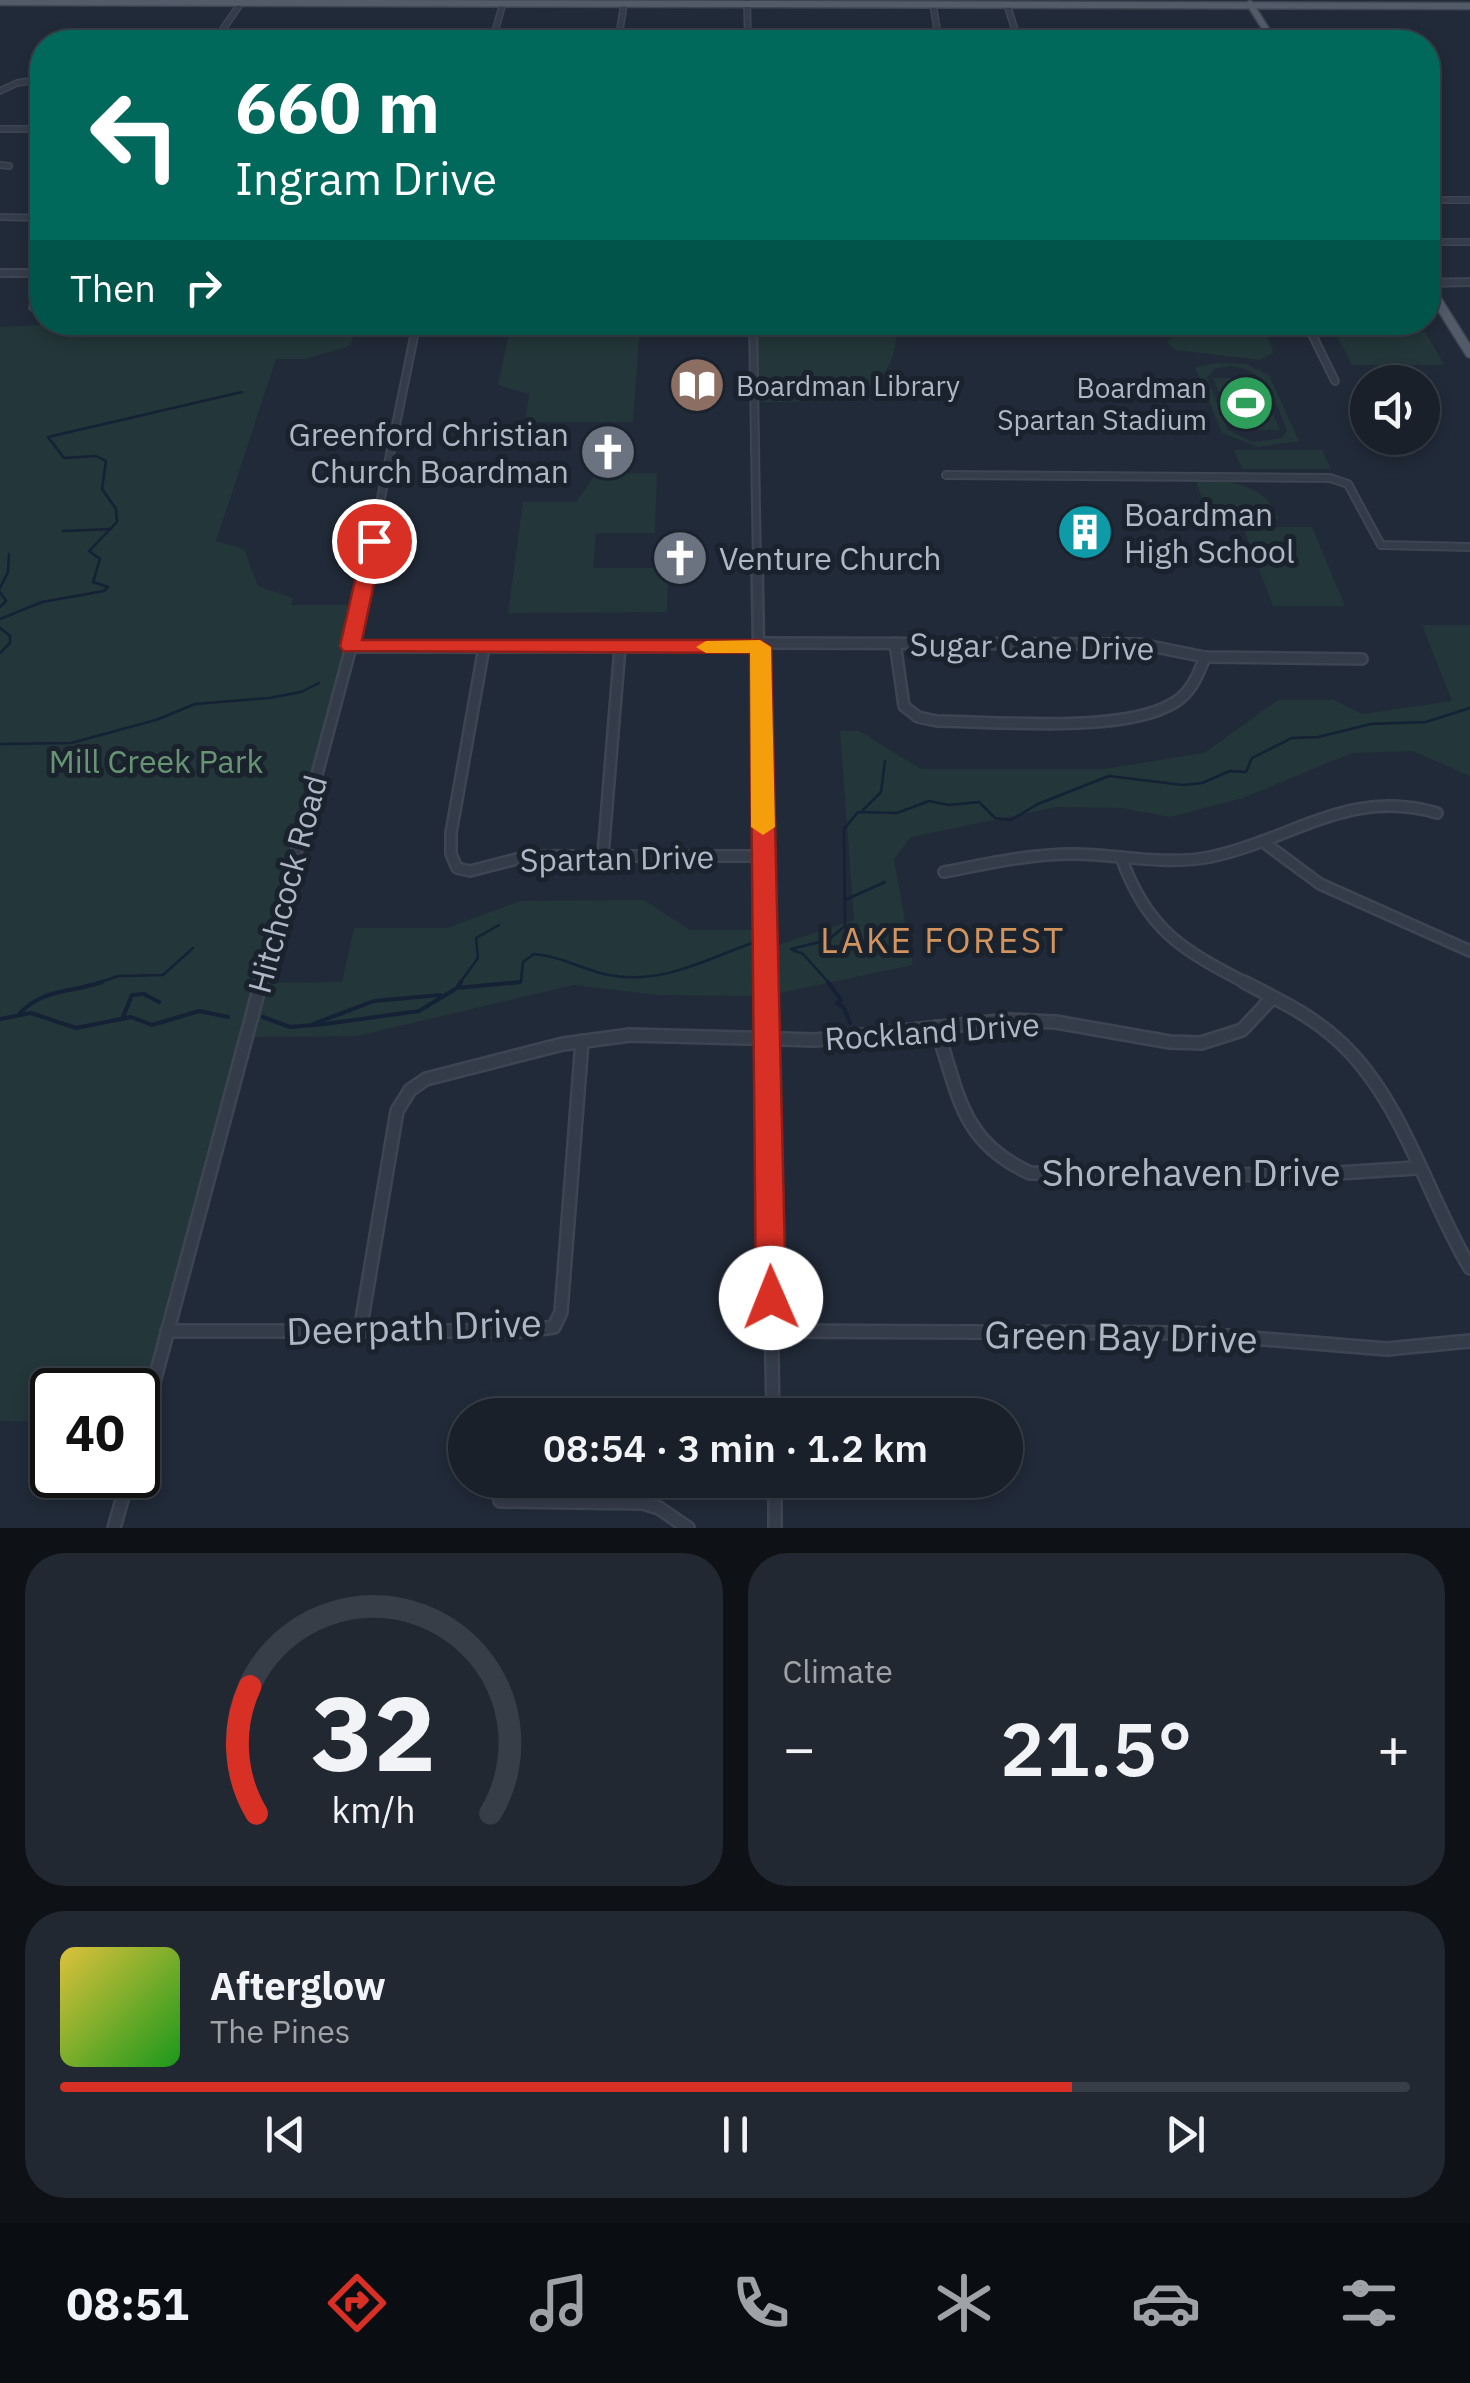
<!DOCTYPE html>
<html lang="en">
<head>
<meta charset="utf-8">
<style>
  :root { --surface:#19202a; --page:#222832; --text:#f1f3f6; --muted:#9fa3a8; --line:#373e47; --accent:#d93025 }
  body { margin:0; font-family:"IBM Plex Sans",sans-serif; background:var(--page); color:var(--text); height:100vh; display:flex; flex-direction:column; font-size:38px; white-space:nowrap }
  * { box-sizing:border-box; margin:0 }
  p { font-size:32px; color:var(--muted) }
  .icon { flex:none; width:55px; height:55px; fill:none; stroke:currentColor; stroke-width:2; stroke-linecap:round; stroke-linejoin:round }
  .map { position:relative; height:1528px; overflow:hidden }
  .details { display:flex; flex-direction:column; gap:25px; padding:25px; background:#0e1217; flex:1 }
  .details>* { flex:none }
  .hud { position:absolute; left:30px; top:30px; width:1410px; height:305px; border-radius:40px; box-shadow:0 5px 15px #0003,0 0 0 2px var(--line); background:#00695c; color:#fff; overflow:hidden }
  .fabs { position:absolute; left:1350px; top:365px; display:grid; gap:20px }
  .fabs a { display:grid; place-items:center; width:90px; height:90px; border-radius:50%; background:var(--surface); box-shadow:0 5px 15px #0003,0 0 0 2px var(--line); font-size:50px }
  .speed { position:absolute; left:30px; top:1368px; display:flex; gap:20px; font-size:50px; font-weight:700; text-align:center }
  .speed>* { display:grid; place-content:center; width:130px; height:130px; border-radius:50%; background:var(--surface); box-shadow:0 5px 15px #0003,0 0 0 2px var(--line); line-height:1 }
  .speed .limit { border:5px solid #111; border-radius:15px; background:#fff; color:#111 }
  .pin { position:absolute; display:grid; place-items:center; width:85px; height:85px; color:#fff; margin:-42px; border:5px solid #fff; border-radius:50%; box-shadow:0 2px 10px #0007 }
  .me { position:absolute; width:110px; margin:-55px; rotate:359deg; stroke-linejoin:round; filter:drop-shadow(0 0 8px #0008) }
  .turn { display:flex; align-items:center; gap:35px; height:210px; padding:0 40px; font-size:45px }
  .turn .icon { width:130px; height:130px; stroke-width:2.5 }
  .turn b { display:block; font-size:70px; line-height:85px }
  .then { display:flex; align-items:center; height:95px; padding:0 40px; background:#0003; gap:20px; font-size:38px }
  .big { font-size:75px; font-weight:600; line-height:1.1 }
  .details .widget { flex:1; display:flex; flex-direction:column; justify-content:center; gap:15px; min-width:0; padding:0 35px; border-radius:40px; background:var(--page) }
  .details .dial { align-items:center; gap:0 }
  .dial svg { height:260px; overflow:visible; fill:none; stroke:var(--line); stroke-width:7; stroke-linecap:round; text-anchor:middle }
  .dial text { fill:var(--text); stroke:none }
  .song { display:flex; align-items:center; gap:30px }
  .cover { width:120px; height:120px; border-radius:15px; background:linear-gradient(135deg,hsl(50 70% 55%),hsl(120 70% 35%)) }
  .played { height:10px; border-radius:5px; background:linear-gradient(90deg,var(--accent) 75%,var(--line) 75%) }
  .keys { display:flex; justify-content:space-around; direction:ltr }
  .heat { display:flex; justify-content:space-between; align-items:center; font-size:55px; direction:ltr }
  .details .tiles { flex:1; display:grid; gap:25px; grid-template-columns:1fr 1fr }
  .widget:last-child { grid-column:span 2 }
  .trip { position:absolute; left:448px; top:1398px; width:575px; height:100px; border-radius:50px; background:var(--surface); box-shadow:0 5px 15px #0003,0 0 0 2px var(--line); font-weight:600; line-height:100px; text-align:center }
  .tab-bar { display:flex; height:160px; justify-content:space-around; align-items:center; background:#0a0d11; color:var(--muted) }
  .tab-bar .icon { width:70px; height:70px }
  .tab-bar .active { color:var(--accent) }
  .tab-bar b { font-size:45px; color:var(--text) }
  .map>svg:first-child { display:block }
  .green { fill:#233639; fill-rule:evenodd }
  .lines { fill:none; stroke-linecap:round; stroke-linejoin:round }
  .stream-far1 { stroke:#152135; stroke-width:2.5 }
  .stream { stroke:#152135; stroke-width:4 }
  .minor-far3-casing { stroke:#3e4552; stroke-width:8 }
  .minor-far2-casing { stroke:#3e4552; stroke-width:10 }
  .minor-far1-casing { stroke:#3e4552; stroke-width:14 }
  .minor-casing { stroke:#3e4552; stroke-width:16 }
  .major-far1-casing { stroke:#3e4552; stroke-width:9 }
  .major-casing { stroke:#3e4552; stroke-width:12 }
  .minor-far3 { stroke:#353c49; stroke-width:5 }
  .minor-far2 { stroke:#353c49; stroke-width:6 }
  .minor-far1 { stroke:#353c49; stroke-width:9 }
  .minor { stroke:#353c49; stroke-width:11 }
  .major-far1 { stroke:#535b69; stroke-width:6 }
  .major { stroke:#535b69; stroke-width:9 }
  .route { fill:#d93025; stroke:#8d1f18; stroke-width:2.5 }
  .slow { fill:#f59e0b }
  .labels { text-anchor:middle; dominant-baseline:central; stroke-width:10; stroke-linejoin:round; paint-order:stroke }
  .far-poi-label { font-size:28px; fill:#afb7c5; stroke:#1a222d; text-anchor:start }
  .poi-label { font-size:32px; fill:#afb7c5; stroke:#1a222d; text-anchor:start }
  .street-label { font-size:32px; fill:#afb7c5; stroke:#1a222d }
  .park-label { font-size:32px; fill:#679573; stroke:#1a222d }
  .neighbourhood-label { font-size:35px; letter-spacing:2.5px; fill:#d1945f; stroke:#1a222d }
  .near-street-label { font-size:38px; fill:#afb7c5; stroke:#1a222d }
</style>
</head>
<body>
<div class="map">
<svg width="1470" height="1528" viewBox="0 0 1470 1528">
  <rect width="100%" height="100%" fill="#212a38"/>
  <!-- green -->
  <g class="green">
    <path d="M97,322L120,331L186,335L284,334L310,323H358L350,346L305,359H276L216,541L244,549L258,586L293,598L291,605H360L261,983L342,982L354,928H447L520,901L644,900L690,930H765L766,949L854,920L840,731H859L921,769H1103L1204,753L1278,700H1334L1362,714L1452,701L1422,625H1470V776L1412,751L1352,753L1243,798L1170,817L1122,808L1057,807L911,837L894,859L913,965L766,996L657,995L574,985L357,1036L246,1037L143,1421H138V1390H52V1421H0V327Z"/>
    <path d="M511,323H640L633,422H525L529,394L498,385Z"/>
    <path d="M753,323H895C905,407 815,402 756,402Z"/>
    <path d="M1185,323C1216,322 1267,312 1273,353L1260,360L1176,350L1167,343Z"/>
    <path d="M1330,323H1401L1426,333L1444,365H1352Z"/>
    <path d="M1218,363L1246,364L1269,375L1299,441L1258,447L1222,433L1195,367ZM1230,366C1267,369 1274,399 1287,430L1282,438L1253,442L1228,430L1207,378L1215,369Z"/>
    <path d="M1213,378H1257L1280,430H1234Z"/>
    <path d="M1234,450H1322L1331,469H1242Z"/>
    <path d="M657,473L655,533H596L593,568H668L667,612L508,613L523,502H576L596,474Z"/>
    <path d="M1196,481C1229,480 1266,484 1279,519H1213L1208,516Z"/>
    <path d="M1243,527H1312L1345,606H1273Z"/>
  </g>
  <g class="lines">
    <!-- stream-far1 -->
    <g class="stream-far1">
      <path d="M63,531L111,529"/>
      <path d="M0,588L8,572L9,554"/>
      <path d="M0,592L6,601L0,607"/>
      <path d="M0,619L42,602L104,591L108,587L93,582L100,559L89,551L117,522L116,509L102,489L106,461L96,456L64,458L48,437L242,392"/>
      <path d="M0,628L10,636V643L0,653"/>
      <path d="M0,744L71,743L156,720L195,704L269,698L301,692L319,683"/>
      <path d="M863,810L881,792L885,761"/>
      <path d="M847,899L885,882"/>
      <path d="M791,949L828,940L845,926L844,829L858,812L897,813L929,801L949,805L979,802L995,818L1011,820L1038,804L1109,776L1183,785L1202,783L1230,771L1246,772L1252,758L1292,738L1318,737L1371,724L1426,722L1470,708"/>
      <path d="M793,950L803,954L830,984"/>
      <path d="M95,984L118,976L163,975L193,948"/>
      <path d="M459,984L478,958L476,938L499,925"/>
      <path d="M511,984L521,981L523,962L534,954C561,956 583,970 609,975C661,985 705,960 752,943"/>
    </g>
    <!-- stream -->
    <g class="stream">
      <path d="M828,982L841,1000L837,1003L844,1008L850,1023"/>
      <path d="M458,986L461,982"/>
      <path d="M20,1013C45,988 70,993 102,982"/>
      <path d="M123,1017L132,995L144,994L159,1002"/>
      <path d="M263,1017L290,1027L325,1024L419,1011L457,988L520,982"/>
      <path d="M0,1019L31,1013L76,1028L131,1017L152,1025L199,1011L228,1017"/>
      <path d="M313,1024L374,1001L440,995"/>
    </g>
    <!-- minor-far3 casing -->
    <g class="minor-far3-casing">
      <g id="minor-far3">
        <path d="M747,0L748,42"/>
        <path d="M933,4L939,42"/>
        <path d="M1007,5L1019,42"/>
        <path d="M214,42L243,0"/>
        <path d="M492,42H624"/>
        <path d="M492,42L503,3"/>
        <path d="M618,42L624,4"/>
        <path d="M844,42L877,36L938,34"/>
        <path d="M0,91L17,83L42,79"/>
        <path d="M0,129H42"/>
        <path d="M0,165L9,166"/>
        <path d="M1428,200H1470"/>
        <path d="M0,217L42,218"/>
        <path d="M1428,242H1470"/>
      </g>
    </g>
    <!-- minor-far2 casing -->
    <g class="minor-far2-casing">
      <g id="minor-far2">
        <path d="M0,273H42"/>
        <path d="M1428,283L1470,282"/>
        <path d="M33,307L37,293L33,273L42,258"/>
        <path d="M753,322L757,567"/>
        <path d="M1306,322L1335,381"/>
        <path d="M946,475L1330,478L1348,484L1381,545L1470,547"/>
        <path d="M367,567L417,322"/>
      </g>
    </g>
    <!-- minor-far1 casing -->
    <g class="minor-far1-casing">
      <g id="minor-far1">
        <path d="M757,564L765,984"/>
        <path d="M760,643L1140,644L1205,657L1362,659"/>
        <path d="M895,643L904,706L918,717L937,721C996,721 1138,736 1182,697C1194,686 1199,672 1205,657"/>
        <path d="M351,647H760"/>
        <path d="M484,647L451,833V854L457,868L470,871L528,856H764"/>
        <path d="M1262,841L1320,884L1470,951"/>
        <path d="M603,855L620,647"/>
        <path d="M1121,857C1147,930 1182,950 1248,984"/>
        <path d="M944,872C986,864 1029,854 1073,854C1118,854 1164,866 1210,857C1292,840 1349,787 1437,813"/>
        <path d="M261,984L351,647L368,564"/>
      </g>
    </g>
    <!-- minor casing -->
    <g class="minor-casing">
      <g id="minor">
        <path d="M765,982L773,1415"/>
        <path d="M1244,982C1277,999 1313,1016 1341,1043C1403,1101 1427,1196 1470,1268"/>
        <path d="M936,1027C959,1094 960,1141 1030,1173L1308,1175L1415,1168"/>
        <path d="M167,1331H524L554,1327L561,1312L582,1041"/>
        <path d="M360,1331L397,1111L410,1090L426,1079L563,1044L630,1035L815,1040L1008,1020L1056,1022L1170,1042L1201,1043L1242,1030L1272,998"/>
        <path d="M772,1331L1190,1333L1387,1349L1470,1341"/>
        <path d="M138,1442L261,982"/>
        <path d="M775,1480V1528"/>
        <path d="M500,1501L643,1503L659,1508L688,1528"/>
        <path d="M114,1528L129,1475"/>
      </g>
    </g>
    <!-- major-far1 casing -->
    <g class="major-far1-casing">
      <g id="major-far1">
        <path d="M0,2L1470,6"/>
        <path d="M1250,4L1274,42"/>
      </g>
    </g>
    <!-- major casing -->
    <g class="major-casing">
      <path id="major" d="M1428,286L1470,353"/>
    </g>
    <!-- minor-far3 -->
    <use href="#minor-far3" class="minor-far3"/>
    <!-- minor-far2 -->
    <use href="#minor-far2" class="minor-far2"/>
    <!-- minor-far1 -->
    <use href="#minor-far1" class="minor-far1"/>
    <!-- minor -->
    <use href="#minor" class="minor"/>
    <!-- major-far1 -->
    <use href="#major-far1" class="major-far1"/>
    <!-- major -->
    <use href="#major" class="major"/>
  </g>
  <!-- route -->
  <path class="route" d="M374,535L383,541L362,640H760L771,647L786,1298L782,1308L771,1312L760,1308L756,1298L750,653L343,651L340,646L364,541Z"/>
  <!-- slow -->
  <path class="slow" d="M760,640L771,647L775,827L763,835L751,827L750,653H706L696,647L706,641Z"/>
  <!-- icons -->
  <defs>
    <g id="library-disc" transform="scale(2.875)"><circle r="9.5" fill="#8d6e63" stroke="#1a222d"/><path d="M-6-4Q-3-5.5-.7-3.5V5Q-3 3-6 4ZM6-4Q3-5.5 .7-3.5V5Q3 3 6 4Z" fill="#fff"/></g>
    <g id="stadium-disc" transform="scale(2.875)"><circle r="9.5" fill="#2e9e5b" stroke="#1a222d"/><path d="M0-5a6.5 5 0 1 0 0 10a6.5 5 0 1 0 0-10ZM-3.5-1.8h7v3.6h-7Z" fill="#fff"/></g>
    <g id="church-disc" transform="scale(2.875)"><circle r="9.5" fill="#6b7280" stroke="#1a222d"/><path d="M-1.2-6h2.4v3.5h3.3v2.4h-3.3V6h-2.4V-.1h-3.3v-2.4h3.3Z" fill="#fff"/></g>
    <g id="building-disc" transform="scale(2.875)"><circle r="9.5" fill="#0f9aa8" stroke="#1a222d"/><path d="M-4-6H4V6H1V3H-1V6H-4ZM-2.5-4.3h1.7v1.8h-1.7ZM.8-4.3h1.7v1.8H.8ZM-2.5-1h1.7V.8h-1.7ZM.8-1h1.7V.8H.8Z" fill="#fff"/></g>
  </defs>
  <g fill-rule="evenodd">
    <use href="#library-disc" x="697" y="385"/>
    <use href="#stadium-disc" x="1246" y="403"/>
    <use href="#church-disc" x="608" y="452"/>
    <use href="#building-disc" x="1085" y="532"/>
    <use href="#church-disc" x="680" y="558"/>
  </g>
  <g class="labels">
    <!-- far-poi labels -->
    <g class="far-poi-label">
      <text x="736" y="385">Boardman Library</text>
      <text x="1207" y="387" text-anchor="end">Boardman<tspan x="1207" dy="32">Spartan Stadium</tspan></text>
    </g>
    <!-- poi labels -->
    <g class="poi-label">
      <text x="569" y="434" text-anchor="end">Greenford Christian<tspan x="569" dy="37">Church Boardman</tspan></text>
      <text x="1124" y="514">Boardman<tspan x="1124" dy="37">High School</tspan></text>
      <text x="719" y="558">Venture Church</text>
    </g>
    <!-- street labels -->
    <g class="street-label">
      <text transform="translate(1032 646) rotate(1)">Sugar Cane Drive</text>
      <text transform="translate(617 858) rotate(-1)">Spartan Drive</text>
      <text transform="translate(287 884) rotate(-75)">Hitchcock Road</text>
      <text transform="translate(932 1031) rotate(-4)">Rockland Drive</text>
    </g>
    <!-- park labels -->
    <g class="park-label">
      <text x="156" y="761">Mill Creek Park</text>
    </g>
    <!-- neighbourhood labels -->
    <g class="neighbourhood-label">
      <text x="943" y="940">LAKE FOREST</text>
    </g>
    <!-- near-street labels -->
    <g class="near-street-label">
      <text x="1191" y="1171">Shorehaven Drive</text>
      <text transform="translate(414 1326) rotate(-2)">Deerpath Drive</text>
      <text transform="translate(1121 1336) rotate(1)">Green Bay Drive</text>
    </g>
  </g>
</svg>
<div class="fabs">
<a><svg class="icon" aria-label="sound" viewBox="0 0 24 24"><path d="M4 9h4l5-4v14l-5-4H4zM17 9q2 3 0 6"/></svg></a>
</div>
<div class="speed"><div class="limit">40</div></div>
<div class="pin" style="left:374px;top:541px;background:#d93025"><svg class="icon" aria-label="arrive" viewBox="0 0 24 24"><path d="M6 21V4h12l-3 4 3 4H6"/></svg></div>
<svg class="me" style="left:771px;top:1298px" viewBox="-20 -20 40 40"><circle r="19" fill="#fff"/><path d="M0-13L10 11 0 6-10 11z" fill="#d93025"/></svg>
<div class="trip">08:54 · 3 min · 1.2 km</div>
<div class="hud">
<div class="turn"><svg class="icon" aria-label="left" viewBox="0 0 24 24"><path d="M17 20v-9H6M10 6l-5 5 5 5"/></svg><div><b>660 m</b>Ingram Drive</div></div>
<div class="then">Then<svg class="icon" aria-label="right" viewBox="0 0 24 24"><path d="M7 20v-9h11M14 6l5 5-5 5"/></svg></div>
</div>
</div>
<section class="details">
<div class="tiles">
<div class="widget dial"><svg viewBox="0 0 100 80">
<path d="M14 69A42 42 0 1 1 86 69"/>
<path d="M14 69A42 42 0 0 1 12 30" stroke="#d93025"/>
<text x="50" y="56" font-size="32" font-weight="700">32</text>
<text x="50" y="72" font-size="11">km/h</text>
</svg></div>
<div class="widget"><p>Climate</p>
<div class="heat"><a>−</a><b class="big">21.5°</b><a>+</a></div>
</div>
<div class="widget">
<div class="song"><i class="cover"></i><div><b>Afterglow</b><p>The Pines</p></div></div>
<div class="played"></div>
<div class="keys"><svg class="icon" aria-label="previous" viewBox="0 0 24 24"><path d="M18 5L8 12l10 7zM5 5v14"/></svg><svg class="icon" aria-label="pause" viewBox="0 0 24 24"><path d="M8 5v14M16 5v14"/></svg><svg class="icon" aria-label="next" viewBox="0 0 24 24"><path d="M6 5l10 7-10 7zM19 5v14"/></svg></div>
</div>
</div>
</section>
<nav class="tab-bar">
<b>08:51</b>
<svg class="icon active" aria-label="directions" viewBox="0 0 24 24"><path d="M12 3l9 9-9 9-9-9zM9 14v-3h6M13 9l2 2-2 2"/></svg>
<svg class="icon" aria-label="music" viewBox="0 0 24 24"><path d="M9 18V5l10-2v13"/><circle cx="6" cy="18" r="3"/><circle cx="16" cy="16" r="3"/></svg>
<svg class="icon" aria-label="phone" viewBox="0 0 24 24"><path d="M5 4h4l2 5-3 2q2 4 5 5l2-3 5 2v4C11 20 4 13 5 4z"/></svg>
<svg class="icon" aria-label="climate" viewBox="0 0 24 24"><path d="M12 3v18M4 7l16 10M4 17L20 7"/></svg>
<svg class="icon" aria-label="car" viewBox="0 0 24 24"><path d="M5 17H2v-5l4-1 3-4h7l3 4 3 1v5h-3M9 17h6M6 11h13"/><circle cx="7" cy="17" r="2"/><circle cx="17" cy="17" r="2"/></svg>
<svg class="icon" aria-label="filters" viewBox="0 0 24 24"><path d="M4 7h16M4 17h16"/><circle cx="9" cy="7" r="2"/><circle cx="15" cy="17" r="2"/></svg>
</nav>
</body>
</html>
